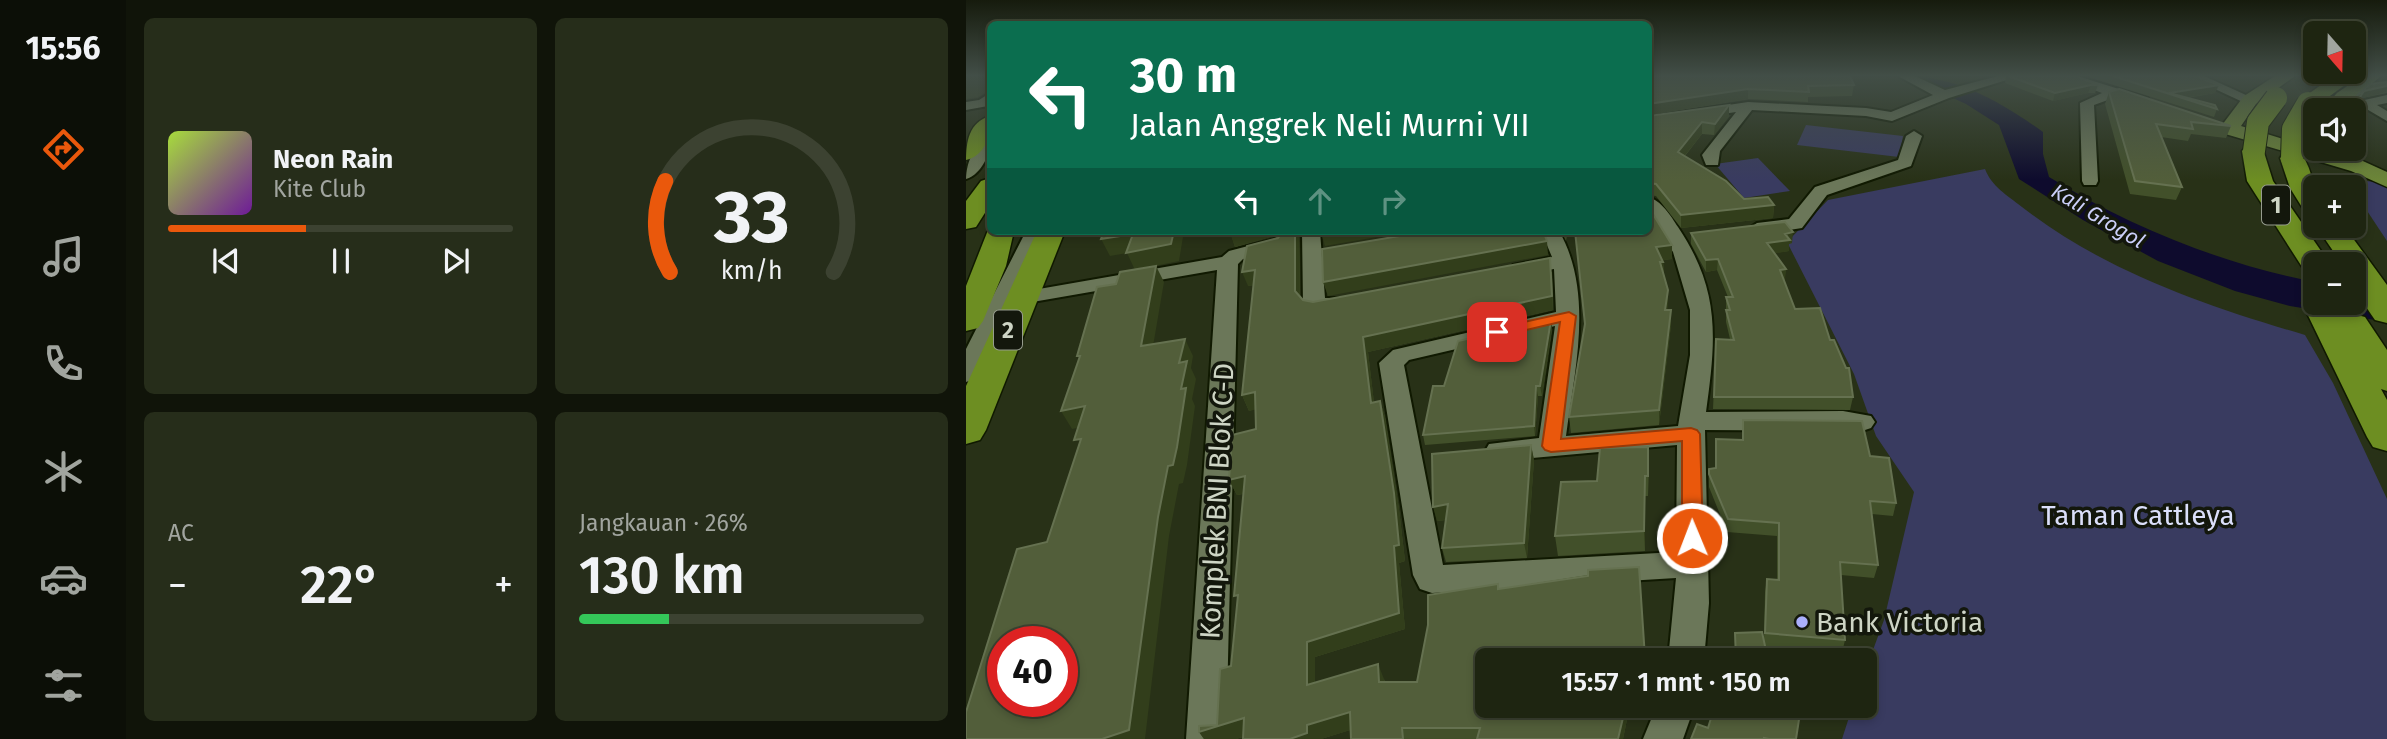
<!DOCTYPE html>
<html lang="id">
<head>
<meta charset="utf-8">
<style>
  :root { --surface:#1e2511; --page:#262d1a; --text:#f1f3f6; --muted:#a1a59f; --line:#3c4231; --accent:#ea580c }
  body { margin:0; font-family:"Fira Sans",sans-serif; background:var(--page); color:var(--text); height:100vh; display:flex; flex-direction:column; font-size:26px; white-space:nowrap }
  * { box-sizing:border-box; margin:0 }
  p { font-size:23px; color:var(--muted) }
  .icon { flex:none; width:38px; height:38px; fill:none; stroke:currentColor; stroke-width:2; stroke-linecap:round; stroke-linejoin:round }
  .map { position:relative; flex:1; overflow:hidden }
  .side { display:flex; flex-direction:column; gap:18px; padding:18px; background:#101409; width:840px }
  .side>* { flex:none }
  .top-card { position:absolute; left:21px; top:21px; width:665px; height:214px; border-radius:10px; box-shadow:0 4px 10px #0003,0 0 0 2px var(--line); background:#0b6e4f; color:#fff; overflow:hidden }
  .needle { width:46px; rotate:160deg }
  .controls { position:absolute; left:1337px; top:21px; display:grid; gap:14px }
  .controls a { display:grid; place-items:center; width:63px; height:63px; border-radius:10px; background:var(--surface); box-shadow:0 4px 10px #0003,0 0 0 2px var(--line); font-size:35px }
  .speed { position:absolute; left:21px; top:626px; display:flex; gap:14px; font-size:35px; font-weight:700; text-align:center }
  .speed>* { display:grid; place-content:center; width:91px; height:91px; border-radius:50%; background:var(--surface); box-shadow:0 4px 10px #0003,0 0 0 2px var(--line); line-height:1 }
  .speed .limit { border:10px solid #d22; background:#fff; color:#111 }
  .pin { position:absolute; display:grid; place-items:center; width:60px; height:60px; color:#fff; margin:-30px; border-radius:14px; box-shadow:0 4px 10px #0006 }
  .me { position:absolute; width:77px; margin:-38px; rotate:359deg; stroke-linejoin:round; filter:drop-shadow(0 0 5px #0008) }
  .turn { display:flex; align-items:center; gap:24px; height:147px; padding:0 28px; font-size:32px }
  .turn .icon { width:91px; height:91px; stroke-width:2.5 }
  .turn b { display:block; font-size:49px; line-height:60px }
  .lanes { display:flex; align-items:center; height:66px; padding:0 28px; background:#0003; justify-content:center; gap:35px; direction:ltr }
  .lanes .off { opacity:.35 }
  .big { font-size:52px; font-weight:600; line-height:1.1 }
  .side .widget { flex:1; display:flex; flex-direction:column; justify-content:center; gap:10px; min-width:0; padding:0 24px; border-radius:10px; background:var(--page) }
  .side .dial { align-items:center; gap:0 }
  .dial svg { height:182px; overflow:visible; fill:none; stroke:var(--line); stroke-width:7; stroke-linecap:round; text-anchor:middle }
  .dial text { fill:var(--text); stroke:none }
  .song { display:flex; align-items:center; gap:21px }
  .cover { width:84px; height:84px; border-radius:10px; background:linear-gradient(135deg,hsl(80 70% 55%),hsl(280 70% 35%)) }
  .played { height:7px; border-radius:4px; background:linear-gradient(90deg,var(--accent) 40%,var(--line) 40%) }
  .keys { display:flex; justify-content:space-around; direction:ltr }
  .heat { display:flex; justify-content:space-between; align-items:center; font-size:38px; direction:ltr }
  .charge { height:10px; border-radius:5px; background:linear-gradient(90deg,#34c759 26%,var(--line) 0) }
  .side .tiles { flex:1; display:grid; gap:18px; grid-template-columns:repeat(2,1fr) }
  .trip { position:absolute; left:509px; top:648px; width:402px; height:70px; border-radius:10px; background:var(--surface); box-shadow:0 4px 10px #0003,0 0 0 2px var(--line); font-weight:600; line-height:70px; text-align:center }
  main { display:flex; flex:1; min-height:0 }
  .tabs { display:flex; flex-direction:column; width:126px; justify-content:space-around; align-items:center; background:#0c0f07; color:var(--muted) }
  .tabs .icon { width:49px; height:49px }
  .tabs .selected { color:var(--accent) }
  .tabs b { font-size:32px; color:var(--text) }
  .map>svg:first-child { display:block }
  .green { fill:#393b60 }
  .water { fill:#0e0b2d }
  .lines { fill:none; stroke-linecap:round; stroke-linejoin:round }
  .minor-casing { stroke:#101901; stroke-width:4 }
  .major-casing { stroke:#101901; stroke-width:3 }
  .highway-casing { stroke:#101901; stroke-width:3 }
  .minor { fill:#6b7759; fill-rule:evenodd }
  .major { fill:#6c8538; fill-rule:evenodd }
  .highway { fill:#6d8e22; fill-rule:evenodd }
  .highway-bridge-casing { stroke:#101901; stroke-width:24; stroke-linecap:butt }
  .highway-bridge { stroke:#6d8e22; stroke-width:22 }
  .wall { fill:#42502a }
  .shaded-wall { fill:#323e1b }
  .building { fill:#525e3a; stroke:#657150; stroke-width:2; fill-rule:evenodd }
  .route { fill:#ea580c; stroke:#983908; stroke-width:2 }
  .poi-dot { fill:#aaaffb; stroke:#13170c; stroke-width:2.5 }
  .labels { text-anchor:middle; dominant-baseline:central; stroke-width:7; stroke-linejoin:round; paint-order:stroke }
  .far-water-label { font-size:21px; font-style:italic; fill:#cbcff9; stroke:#13170c }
  .shield { fill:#13170c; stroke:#969c8e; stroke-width:2 }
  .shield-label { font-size:23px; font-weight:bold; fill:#ced5c5 }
  .near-street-label { font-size:28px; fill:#ced5c5; stroke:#13170c }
  .near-park-label { font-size:28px; fill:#dbdffa; stroke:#13170c }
  .near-poi-label { font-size:28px; fill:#ced5c5; stroke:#13170c; text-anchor:start }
</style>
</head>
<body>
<main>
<nav class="tabs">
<b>15:56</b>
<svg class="icon selected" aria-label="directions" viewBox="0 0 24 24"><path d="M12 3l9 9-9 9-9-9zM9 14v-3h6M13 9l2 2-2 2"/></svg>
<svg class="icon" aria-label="music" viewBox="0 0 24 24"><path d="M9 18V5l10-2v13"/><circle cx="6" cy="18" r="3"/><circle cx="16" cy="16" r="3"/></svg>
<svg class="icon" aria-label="phone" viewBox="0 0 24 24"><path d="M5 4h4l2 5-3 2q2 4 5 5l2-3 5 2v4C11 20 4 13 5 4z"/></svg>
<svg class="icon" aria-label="climate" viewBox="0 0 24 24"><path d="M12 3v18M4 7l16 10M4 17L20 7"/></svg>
<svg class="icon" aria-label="car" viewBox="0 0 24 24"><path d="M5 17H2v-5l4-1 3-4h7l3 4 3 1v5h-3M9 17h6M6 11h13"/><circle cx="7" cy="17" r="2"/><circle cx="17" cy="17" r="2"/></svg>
<svg class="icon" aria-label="filters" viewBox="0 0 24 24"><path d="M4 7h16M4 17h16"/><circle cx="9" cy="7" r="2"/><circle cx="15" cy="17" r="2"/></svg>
</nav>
<section class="side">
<div class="tiles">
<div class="widget">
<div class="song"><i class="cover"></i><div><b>Neon Rain</b><p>Kite Club</p></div></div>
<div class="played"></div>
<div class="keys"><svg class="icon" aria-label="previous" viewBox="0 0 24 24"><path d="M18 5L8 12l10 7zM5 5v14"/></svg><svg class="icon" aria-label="pause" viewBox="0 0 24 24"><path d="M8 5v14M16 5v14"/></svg><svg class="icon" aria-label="next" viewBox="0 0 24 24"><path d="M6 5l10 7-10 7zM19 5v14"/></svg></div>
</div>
<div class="widget dial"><svg viewBox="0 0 100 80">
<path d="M14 69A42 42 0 1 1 86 69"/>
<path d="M14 69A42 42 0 0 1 12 29" stroke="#ea580c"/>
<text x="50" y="56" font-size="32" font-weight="700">33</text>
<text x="50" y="72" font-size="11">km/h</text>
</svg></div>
<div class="widget"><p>AC</p>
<div class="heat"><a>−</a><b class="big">22°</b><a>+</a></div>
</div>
<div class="widget"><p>Jangkauan · 26%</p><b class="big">130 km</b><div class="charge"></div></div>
</div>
</section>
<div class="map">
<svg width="1421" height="739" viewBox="0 0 1421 739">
  <rect width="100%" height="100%" fill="#283117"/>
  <!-- green -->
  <g class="green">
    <path d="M840,125L937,136L933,157L831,145Z"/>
    <path d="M792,158L824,191L778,198L749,164Z"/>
    <path d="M1019,169C1026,187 1041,195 1056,207C1138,271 1240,306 1339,335L1367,383L1421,499V739H876L887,705H900V669L918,620L948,492L910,436L888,374L821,242L862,200Z"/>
    <path d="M1380,179L1410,182L1421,188V241Z"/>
  </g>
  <!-- water -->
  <path class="water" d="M939,76C991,76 1035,102 1077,132V154L1083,177C1164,227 1256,264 1349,282V303H1388V289L1421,296V322L1324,306L1269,291L1192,261L1117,220L1053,179L1033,125L1000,104Z"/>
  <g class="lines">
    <!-- minor casing -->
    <g class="minor-casing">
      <g id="minor">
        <path d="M932,76H949L979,90L1032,76H1053L983,98L926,121L900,116L786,110L754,151L752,165H740L736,155L770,112L682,125V117L782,102L900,108L925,112L967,95Z"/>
        <path d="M1091,76H1111L1182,98L1184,101L1177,105L1150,97L1128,105L1132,181L1130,185H1118L1116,181L1114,103L1136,93Z"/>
        <path d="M1221,76H1238L1291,100L1289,103H1279Z"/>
        <path d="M24,93V104L22,106L0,110V102L13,100Z"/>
        <path d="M1421,95V103L1411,105L1421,111V121L1392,104L1394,101Z"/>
        <path d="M948,131L956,136L945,166L861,195L836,228L791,235L782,229L791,223L823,219L849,187L932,160L940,136Z"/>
        <path d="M24,138C25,153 16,174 0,179C0,163 8,144 24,138Z"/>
        <path d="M682,197C695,200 705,216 712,227C755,291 750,339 740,412L877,411L905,416L909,422L905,428L896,431L739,430L743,603L738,660H702L710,578L466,593L454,589L447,575L413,363L427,350L590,312L588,269L554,275L547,273L544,269L547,265L586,257L575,231H593C628,292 609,369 600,436L712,426L724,355V310L707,252L682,213ZM589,326L573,438L523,444L519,451L523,458L533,461L711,445L710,552L477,565L438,365L443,360Z"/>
        <path d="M60,231H78L50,293L256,257L263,251L309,239L319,245L316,249L277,259L272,264L260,739H220L251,270L55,304L46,301L12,374L9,379L0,382V349Z"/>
        <path d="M336,231H354L359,298H385L388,303L385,308L348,312L340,310L337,305Z"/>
        <path d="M691,705H729L717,739H677Z"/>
      </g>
    </g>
    <!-- major casing -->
    <g class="major-casing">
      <g id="major">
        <path d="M1309,76H1329L1290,104L1275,126L1349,149L1377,152L1421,172V187L1385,171L1256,133L1253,129L1278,96Z"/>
        <path d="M1396,76H1415L1375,110H1356L1371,93Z"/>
      </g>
    </g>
    <!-- highway casing -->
    <g class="highway-casing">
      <g id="highway">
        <path d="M1368,76H1391L1349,107H1335L1332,103L1335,99Z"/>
        <path d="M24,116C26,134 20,155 0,160C0,142 3,122 24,116Z"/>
        <path d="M1288,144L1296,146L1307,181L1364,264H1349V273L1338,270L1281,181L1276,151L1280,146Z"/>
        <path d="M1326,151L1335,153C1348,172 1349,192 1349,214L1339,212L1324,188L1314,158L1317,153Z"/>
        <path d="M24,178V205L10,227L0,229V201L15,181Z"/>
        <path d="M24,225V231H48L40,266L17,321L12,328L0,331V286Z"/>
        <path d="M1350,226H1378L1421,285V323L1409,320C1396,302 1388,287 1388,264H1376Z"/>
        <path d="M71,231H99L20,430L14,440L0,444V386Z"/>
        <path d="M1349,294V303H1368L1376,317L1387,314L1399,317L1421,350V391L1415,389L1421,400V451L1407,447L1401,437L1336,303L1340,296Z"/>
      </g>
    </g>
    <!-- minor -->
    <use href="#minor" class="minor"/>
    <!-- major -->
    <use href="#major" class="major"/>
    <!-- highway -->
    <use href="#highway" class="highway"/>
    <!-- highway-bridge casing -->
    <g class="highway-bridge-casing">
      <g id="highway-bridge">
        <path d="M1288,151L1292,122L1310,98"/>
        <path d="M1326,158L1327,129L1342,103"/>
      </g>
    </g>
    <!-- highway-bridge -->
    <use href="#highway-bridge" class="highway-bridge"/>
  </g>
  <!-- wall -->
  <g class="wall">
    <path d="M682,76L888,85L886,96L842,97V102L782,99L682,115Z"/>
    <path d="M1040,76L1132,85L1129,93H1122L1087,101L1039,83Z"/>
    <path d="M1120,76H1229L1249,93L1221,98L1251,109L1248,117Z"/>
    <path d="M1421,82V93L1395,98L1396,99L1392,107L1382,108L1386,100Z"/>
    <path d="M1143,92L1265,126L1260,138L1225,134L1222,141L1195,137L1216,187L1210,200L1164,194L1139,104Z"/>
    <path d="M763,105V116L748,135L736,134L719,156L778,199L808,205L807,218L715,228L690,196L682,195V116Z"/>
    <path d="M264,231H333L334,296L337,300L347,302L586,272L587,310L402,352L408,403L414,401L419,417L433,509L439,561L433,563L439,629L349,657V682L418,679L419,682H451L532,584L533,589L673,567L679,660H522L664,705L657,739H385L384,730L355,739H277V737L270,739H238L233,732L251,725L265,666L271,602L277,494L271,495L263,480L290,429L289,409L283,411L276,395L288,285L282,286L311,238L308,236L269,247Z"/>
    <path d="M595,231H602L600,241Z"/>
    <path d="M609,231L706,259L697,260L698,275L702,290L701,310L705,325L693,425L605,433L603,417L619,325Z"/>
    <path d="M725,233L826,243L823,244V251L808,253L820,269L818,281L829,309L864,340L887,397L884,410L747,409L750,339H764L760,322V297H762L751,270L740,272L725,244Z"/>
    <path d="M585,320L586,329L576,396H572L569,436L459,445L457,435L478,386Z"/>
    <path d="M565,445L568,460L561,558L480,562L476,548L480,520L471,521Z"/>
    <path d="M904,456L930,503L927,516L906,514L912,565L908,578L875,575L879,640L876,653L799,646L802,660H769V633L798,640L799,592L801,579L811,580V536L761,532L743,487V469Z"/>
    <path d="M683,467L682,496H679V551L592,556L589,536L631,481Z"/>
  </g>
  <!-- shaded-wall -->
  <g class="shaded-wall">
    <path d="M0,76H24V90L12,97L0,99Z"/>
    <path d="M1125,85L1122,93L1087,101L1089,93Z"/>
    <path d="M1253,85L1249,93L1217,98L1203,93Z"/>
    <path d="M1421,86L1420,92L1393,99L1398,91Z"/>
    <path d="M782,89V99L682,115V104Z"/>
    <path d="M763,105V116L748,135L749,124Z"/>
    <path d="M736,122V134L712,164V152Z"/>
    <path d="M808,205L807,218L715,228V215Z"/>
    <path d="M208,231H218L213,261L169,270L161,253L144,256L135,239L167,234Z"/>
    <path d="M273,231H306L308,236L269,247L264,233Z"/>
    <path d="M329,231H333L334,305L329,291Z"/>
    <path d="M364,231H446L359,246L355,233Z"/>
    <path d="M827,232L826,243L823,244V251L800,255L801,243L819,234Z"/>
    <path d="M581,241L582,255L362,296L357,282Z"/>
    <path d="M706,245V259L690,261V247Z"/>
    <path d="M584,258L587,310L402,352L410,419L405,403L397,337Z"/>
    <path d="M752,259L751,270L740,272V260Z"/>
    <path d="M694,262H697L698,275Z"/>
    <path d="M190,266L198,282L184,364L175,346Z"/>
    <path d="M820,269L819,280L813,281L814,270Z"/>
    <path d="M289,270L295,284L282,286L276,272Z"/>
    <path d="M702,290V304L699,325V310Z"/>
    <path d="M705,310V325L693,425V410Z"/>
    <path d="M585,320L586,329L576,396L574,386Z"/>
    <path d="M219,339L227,356L225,368L230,379L226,399L229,406L221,465L217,483L213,484L203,536L179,739H136L192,517L213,363Z"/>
    <path d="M570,386L572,396L569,436L568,426Z"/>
    <path d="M289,392L296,408L283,411L276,395Z"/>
    <path d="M414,401L419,417L433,509L439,561L433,563L439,629L349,657V700L341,685V642Z"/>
    <path d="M119,406L130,424L106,429L95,411Z"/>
    <path d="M565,445L568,460L561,558L558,543Z"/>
    <path d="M279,476L286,492L271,495L263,480Z"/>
    <path d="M679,476V551L678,531Z"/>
    <path d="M482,504L486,519L471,521L467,507Z"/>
    <path d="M412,664L418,679L420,697L413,682Z"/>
    <path d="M660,705H664L657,739H652Z"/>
    <path d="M384,712L391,728L355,739H324L341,725Z"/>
    <path d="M278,718L288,733L270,739H238L233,732Z"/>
  </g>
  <!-- building -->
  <g class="building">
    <path d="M682,76H884L888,85L842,86L843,92L782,89L682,104Z"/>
    <path d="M1042,76H1110L1132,85H1125L1089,93Z"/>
    <path d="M1147,76H1229L1253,85L1203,93L1249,105L1251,109Z"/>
    <path d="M1421,82V86L1398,91L1394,97L1396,99L1386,100L1404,84Z"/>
    <path d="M1153,89L1265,126L1225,122L1227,129L1190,124L1216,187L1169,181L1143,92Z"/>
    <path d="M763,105L749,124L736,122L712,152L760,181L778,199L802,197L808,205L715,215L690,184L682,183V116Z"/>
    <path d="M682,206L706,245L690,247L697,262H694L702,290L699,310H705L693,410L603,417L619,324L609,231H682Z"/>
    <path d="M819,222L827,232L819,234L824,240L801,243L820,269L814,270L829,309L854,308L864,340H868L880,368H883L887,397H748L750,339L768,340L760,310H764L760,297H767L752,259L740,260L725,233Z"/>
    <path d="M138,231H208L205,244L160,253L167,234L135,239Z"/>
    <path d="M317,231H329V291L337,300L347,302L584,258L586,296L397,337L405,403L414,401L428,493L433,545L428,546L433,613L341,642V685L412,664L413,682H451L462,625V595L532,584V589L622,576V570L673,567L679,658L669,660H522V705H660L652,739H511L514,728H436L437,739H385L384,712L341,725V733L324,739H277L278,718L233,732V726L251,725L254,669L265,666L272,595L268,596L279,476L263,480L266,435L290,429L289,392L276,395L289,270L276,272L281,246L312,238Z"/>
    <path d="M463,231H577L581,241L357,282L356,249Z"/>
    <path d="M190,266L175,346L219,339L213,363L221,361L215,389L220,388L211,447L207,465L202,466L192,517L163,730L136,739H0V712L51,549L81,542L115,439L108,440L119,406L95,411L114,356H111L131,287L150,284L154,272ZM37,642H96V702H37Z"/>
    <path d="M585,320L574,386H570L568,426L457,435L467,386H478L492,341Z"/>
    <path d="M777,420L896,421L904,456L923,458L930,503L904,501L912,565L874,562L879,640L799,633L801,579L813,580V523L762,519L743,474V469L750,468V439L777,440Z"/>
    <path d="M565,445L558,543L476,548L482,504L467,507L466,454Z"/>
    <path d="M682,447V476H679L678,531L589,536L595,482L631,481L634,448Z"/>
    <path d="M796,632L802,660H770L769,633Z"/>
    <path d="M749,705H813L814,707L834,713L830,739H803L798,738V739H725L731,724L742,728Z"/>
  </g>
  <!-- sky -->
  <linearGradient id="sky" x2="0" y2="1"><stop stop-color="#161b0d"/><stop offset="0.42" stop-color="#424e47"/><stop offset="1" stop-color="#424e47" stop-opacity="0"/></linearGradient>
  <rect width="1421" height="180" fill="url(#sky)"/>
  <!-- route -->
  <path class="route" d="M603,312L610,316L595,439L725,428L731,430L734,434L737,538L734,544L726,546L719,544L716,538V441L585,452L579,450L576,446L594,322L531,337L523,332L526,329Z"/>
  <!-- markers -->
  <circle class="poi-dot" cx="836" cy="622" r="7"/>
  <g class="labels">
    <!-- far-water labels -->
    <g class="far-water-label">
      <text transform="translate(1132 216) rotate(31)">Kali Grogol</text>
    </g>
    <!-- shield labels -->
    <g class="shield">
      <rect x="1296" y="185.5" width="28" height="39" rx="5"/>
      <rect x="28" y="310.5" width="28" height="39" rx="5"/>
    </g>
    <g class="shield-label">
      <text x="1310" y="205">1</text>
      <text x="42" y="330">2</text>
    </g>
    <!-- near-street labels -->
    <g class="near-street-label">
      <text transform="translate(251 501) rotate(-87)">Komplek BNI Blok C-D</text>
    </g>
    <!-- near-park labels -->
    <g class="near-park-label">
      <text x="1172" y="515">Taman Cattleya</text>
    </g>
    <!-- near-poi labels -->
    <g class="near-poi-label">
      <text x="850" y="622">Bank Victoria</text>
    </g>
  </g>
</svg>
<div class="controls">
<a><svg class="needle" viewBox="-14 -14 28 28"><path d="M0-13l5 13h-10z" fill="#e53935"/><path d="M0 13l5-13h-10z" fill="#a1a59f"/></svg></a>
<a><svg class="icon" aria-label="sound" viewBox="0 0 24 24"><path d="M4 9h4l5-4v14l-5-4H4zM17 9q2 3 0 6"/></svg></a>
<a>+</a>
<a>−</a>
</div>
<div class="speed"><div class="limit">40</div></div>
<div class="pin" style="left:531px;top:332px;background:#d93025"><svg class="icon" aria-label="arrive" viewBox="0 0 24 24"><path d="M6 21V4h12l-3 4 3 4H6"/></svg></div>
<svg class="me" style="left:726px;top:538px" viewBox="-20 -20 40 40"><circle r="17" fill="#ea580c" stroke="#fff" stroke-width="3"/><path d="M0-11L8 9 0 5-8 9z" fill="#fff"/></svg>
<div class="trip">15:57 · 1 mnt · 150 m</div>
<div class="top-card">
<div class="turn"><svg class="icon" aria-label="left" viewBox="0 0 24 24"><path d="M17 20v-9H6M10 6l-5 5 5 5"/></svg><div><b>30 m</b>Jalan Anggrek Neli Murni VII</div></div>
<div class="lanes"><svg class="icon" aria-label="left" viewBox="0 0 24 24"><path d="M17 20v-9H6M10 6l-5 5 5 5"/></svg><svg class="icon off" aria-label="ahead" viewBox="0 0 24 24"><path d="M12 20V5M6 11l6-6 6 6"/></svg><svg class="icon off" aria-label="right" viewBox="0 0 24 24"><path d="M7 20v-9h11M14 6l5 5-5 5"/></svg></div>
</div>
</div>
</main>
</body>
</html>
